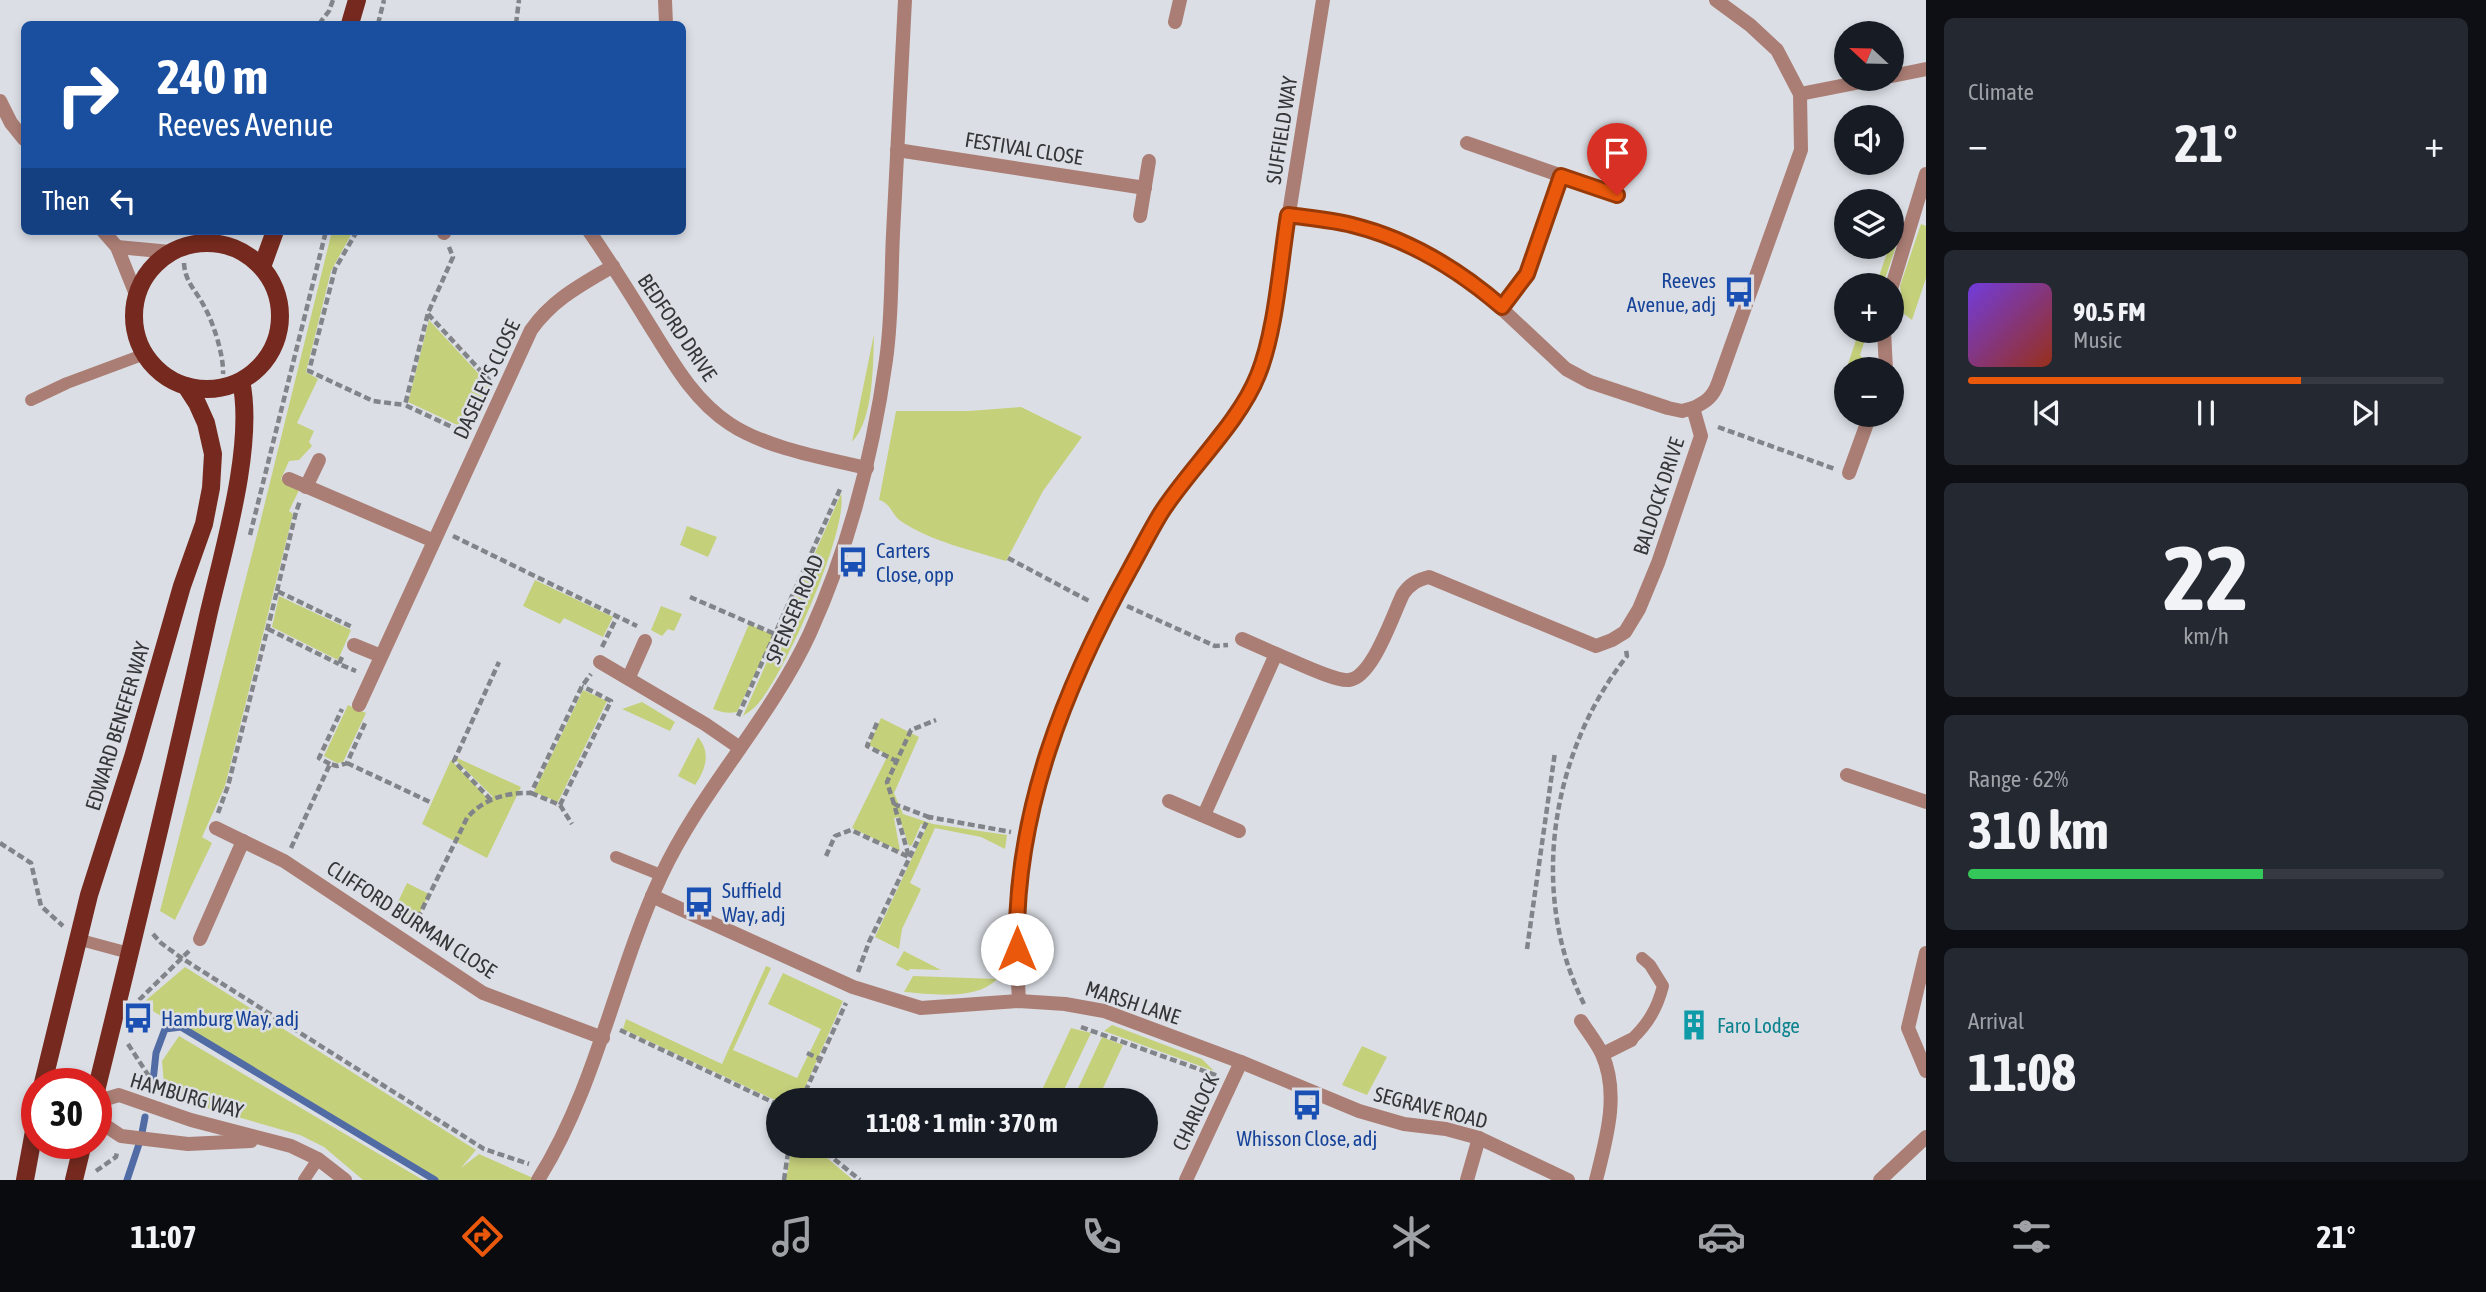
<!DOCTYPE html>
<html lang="en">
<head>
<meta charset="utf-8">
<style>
  :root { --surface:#171b24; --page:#242831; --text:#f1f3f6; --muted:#9ea1a6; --line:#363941; --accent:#ea580c }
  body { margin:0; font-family:"Asap Condensed",sans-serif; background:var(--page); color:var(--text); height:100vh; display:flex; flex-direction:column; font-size:26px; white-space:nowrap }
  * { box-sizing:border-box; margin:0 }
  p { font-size:23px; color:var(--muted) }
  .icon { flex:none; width:38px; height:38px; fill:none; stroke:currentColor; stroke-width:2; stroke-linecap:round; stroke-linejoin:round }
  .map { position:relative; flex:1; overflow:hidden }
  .panel { display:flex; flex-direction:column; gap:18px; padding:18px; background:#0d0f14; width:560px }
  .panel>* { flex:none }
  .hud { position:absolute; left:21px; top:21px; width:665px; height:214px; border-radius:10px; box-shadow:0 4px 10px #0003; background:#1a4fa0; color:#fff; overflow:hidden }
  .needle { width:46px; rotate:292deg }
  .controls { position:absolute; left:1834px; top:21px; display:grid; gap:14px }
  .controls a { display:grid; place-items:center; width:70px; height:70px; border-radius:50%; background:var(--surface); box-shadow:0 4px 10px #0003; font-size:35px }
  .speed { position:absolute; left:21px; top:1068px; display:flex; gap:14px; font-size:35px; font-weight:700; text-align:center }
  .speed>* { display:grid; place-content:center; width:91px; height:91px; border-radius:50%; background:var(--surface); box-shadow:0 4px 10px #0003; line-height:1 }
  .speed .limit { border:10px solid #d22; background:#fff; color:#111 }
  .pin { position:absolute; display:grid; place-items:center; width:60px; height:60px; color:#fff; margin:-72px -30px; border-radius:50% 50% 50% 0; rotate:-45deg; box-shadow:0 0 7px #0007 }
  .pin .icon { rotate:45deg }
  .me { position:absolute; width:77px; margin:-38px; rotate:0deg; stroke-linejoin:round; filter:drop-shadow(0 0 5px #0008) }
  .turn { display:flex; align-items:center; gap:24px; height:147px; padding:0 21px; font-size:32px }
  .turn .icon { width:91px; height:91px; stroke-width:2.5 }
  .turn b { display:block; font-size:49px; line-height:60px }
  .then { display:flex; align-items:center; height:66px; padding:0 21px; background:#0003; gap:14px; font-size:26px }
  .big { font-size:52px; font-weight:700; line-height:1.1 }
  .panel .card { flex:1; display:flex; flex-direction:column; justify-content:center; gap:10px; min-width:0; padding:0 24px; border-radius:10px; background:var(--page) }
  .panel .dial { align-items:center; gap:0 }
  .dial b { font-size:91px; line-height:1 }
  .song { display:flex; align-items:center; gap:21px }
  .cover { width:84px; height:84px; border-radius:10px; background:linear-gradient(135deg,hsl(260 70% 55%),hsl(10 70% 35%)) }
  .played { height:7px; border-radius:4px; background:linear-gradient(90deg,var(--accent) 70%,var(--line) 70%) }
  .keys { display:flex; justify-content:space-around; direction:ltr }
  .heat { display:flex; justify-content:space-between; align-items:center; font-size:38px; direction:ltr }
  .charge { height:10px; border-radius:5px; background:linear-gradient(90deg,#34c759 62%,var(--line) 0) }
  .trip { position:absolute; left:766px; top:1088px; width:392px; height:70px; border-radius:35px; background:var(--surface); box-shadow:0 4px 10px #0003; font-weight:700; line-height:70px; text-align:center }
  .tab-bar { display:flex; height:112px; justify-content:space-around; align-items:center; background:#090b0e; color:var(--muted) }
  .tab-bar .icon { width:49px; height:49px }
  .tab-bar .selected { color:var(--accent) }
  .tab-bar b { font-size:32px; color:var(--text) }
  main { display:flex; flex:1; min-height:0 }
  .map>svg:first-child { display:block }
  .green { fill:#c5d07b }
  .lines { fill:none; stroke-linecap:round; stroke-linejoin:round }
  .stream { stroke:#516ca4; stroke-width:7 }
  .path { stroke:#818488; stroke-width:4.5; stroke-dasharray:7 3.5; stroke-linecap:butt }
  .service { stroke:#ab7e75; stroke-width:12 }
  .minor { stroke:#ab7e75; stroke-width:14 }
  .primary { stroke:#762a1f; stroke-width:18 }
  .route-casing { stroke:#983908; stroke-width:18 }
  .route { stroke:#ea580c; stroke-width:12 }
  .labels { text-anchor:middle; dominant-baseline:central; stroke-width:5; stroke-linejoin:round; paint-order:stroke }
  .street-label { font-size:21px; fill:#343638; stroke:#dbdfe5 }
  .transit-label { font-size:21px; fill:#164399; stroke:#dbdfe5; text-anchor:start }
  .culture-label { font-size:21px; fill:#0d838f; stroke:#dbdfe5; text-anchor:start }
</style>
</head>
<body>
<main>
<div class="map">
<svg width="1926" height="1180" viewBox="0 0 1926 1180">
  <rect width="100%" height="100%" fill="#dbdfe5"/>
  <!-- green -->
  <g class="green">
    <path d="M1921,224L1926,226V278L1912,320L1903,313L1900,286Z"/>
    <path d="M1903,225L1883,285H1876L1889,247H1892L1895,230Z"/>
    <path d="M332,231H353L331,271L306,372L318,379L297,423L314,431L309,442L312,446L299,460L289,461L281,479L300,488L289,511L293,514L225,786L202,837L212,843L175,920L160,911L258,531Z"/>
    <path d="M429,320L489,385L468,430L408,402Z"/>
    <path d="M1859,331H1868L1860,355L1872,369L1846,370Z"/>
    <path d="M874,334C873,364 874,419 852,442Z"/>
    <path d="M1021,407L1082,437L1043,491L1006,561C971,550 933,542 902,522C892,516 891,503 879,500L896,411H969Z"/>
    <path d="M841,494C849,529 783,679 756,706C752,710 747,713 743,716Z"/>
    <path d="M687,526L717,537L708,557L680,545Z"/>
    <path d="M535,580L613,617L603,637L564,618L560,624L523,606Z"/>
    <path d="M279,596L351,630L338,660L272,627Z"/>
    <path d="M661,606L682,614L674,631L668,629L662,636L651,630Z"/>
    <path d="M749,624L773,635L737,712C728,714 721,712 713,709Z"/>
    <path d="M583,690L607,701L558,802L534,792Z"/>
    <path d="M642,702L675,722L670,731L622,709Z"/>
    <path d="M348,705L366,713L343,762L337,763L324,756Z"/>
    <path d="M881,718L919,737L894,793L903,814L933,824L1007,835L1005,849L981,837L935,828L910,883L921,889L902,929L899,949L875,937L927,826L921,824L912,845L909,846L899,817L894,818L900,851L852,828L888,755L869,745Z"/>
    <path d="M698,737C711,753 706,769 695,785L678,776Z"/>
    <path d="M457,758L521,787L487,858L422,824L451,760L488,799L493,797L456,760Z"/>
    <path d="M407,883L429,894L415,923L394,910Z"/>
    <path d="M904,951L941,970L910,969L908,971L896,965Z"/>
    <path d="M766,966L771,968L733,1050L797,1078L821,1029L768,1004L783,973L843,1001L799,1101L779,1102L623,1029L626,1019L722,1064Z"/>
    <path d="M185,967L476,1150L461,1168L479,1154L533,1178L532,1180H438L146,1007L144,1002Z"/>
    <path d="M913,976L997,979C976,1001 932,994 904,992Z"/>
    <path d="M1112,1025L1202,1059L1214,1071L1104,1031Z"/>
    <path d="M1071,1028L1091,1033L1060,1098L1042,1090Z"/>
    <path d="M179,1036L423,1180H363L324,1147L300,1135L165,1096L162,1061Z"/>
    <path d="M1102,1037L1123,1045L1097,1101H1072Z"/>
    <path d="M1362,1046L1387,1057L1367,1095L1342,1085Z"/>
    <path d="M792,1146H813L853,1180H786Z"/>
  </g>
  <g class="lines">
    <!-- stream -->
    <g class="stream">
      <path d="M152,1091L156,1053L165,1029L181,1027L435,1180"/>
      <path d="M127,1180L141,1138L145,1117"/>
    </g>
    <!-- path -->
    <g class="path">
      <path d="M319,24L329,11L333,0"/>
      <path d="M378,24L384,0"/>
      <path d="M516,24L519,0"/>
      <path d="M357,231L335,269L309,371L373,401L405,405"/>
      <path d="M449,247L453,257L428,313L405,405L467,434"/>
      <path d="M184,263C185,283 197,291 205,308C214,324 224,357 223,374"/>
      <path d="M428,314L491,382"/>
      <path d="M1718,427L1835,469"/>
      <path d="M250,535L326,231"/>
      <path d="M453,536L637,626"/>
      <path d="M1008,558L1091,602"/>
      <path d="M277,591L296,512L300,501"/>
      <path d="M690,597L775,634"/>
      <path d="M1127,606L1215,646L1228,645"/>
      <path d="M268,629L339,664"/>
      <path d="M602,647L617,617"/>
      <path d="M342,657L339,664L356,671"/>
      <path d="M738,716L841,487"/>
      <path d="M877,723L867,746L896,761"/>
      <path d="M347,763L430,802"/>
      <path d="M330,764L319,758L342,709"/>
      <path d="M531,793L560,805L572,824"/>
      <path d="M491,800L454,761L499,662"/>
      <path d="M894,804L887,782L911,730L936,720"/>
      <path d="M560,805L611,701L582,686"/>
      <path d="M218,813L228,786L277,591L352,627"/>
      <path d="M0,843L31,863L41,906L63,926"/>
      <path d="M291,848L330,764L337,766L347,763L366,721"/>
      <path d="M826,856L835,836L851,830L909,857L894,804L929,817"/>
      <path d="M413,928L467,818C483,799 507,792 531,793L582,686L591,674"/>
      <path d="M153,934L161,943L183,959L484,1149L529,1164"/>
      <path d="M1527,949L1555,752"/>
      <path d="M858,972L869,942L929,817L1011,832"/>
      <path d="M139,1000L190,950"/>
      <path d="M1584,1004C1528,893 1551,752 1627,656L1626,650"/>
      <path d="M1081,1027L1218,1076"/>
      <path d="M620,1030L779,1105"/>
      <path d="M128,1044L154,1084L153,1091"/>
      <path d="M807,1053L820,1059"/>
      <path d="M801,1101L846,1003"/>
      <path d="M818,1146L860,1180"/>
      <path d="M96,1171L116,1157L117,1152"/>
      <path d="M784,1180L789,1146"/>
    </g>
    <!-- service -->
    <g class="service">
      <path d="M31,400L67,383L145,354"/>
      <path d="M616,857L661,875"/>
      <path d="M77,939L129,953"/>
      <path d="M1631,1040C1648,1024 1657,1009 1663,986L1650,965L1642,958"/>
      <path d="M304,1180L318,1159"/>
    </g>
    <!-- minor -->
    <g class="minor">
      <path d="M665,0L666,24"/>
      <path d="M1175,22L1180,0"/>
      <path d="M1892,76L1926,69"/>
      <path d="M1800,94L1876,79"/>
      <path d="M0,101L11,123L24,139"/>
      <path d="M1467,143L1617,195"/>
      <path d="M897,150L1145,188"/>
      <path d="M1288,215L1353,225L1407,245L1437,259L1471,280L1566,369L1590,382L1668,408L1682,411L1693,408"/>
      <path d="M1140,216L1149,161"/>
      <path d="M103,231L117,247L137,297"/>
      <path d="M589,231C609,260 628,290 647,321C671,359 692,399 730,424C766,448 824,458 867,468"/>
      <path d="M444,233L445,231"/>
      <path d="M117,247L171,252"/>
      <path d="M1892,286L1926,174"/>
      <path d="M1502,307L1527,274L1561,176"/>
      <path d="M1884,331L1886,369"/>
      <path d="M1849,473L1870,415"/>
      <path d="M289,479L434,541"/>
      <path d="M306,487L319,460"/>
      <path d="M1242,639L1276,654"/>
      <path d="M354,645L381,656"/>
      <path d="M600,662L705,724L740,748"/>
      <path d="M629,677L645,641"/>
      <path d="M359,705L531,330C553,299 581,285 613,266"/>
      <path d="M1847,775L1926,802"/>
      <path d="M1169,801L1239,831"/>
      <path d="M1204,815L1276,654C1292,660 1335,682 1349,680C1373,677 1393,614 1403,594C1410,584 1417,580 1429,577L1596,646L1612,640L1625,632L1639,609L1658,563L1701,436L1693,408C1706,402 1713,397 1718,383L1801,150L1800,94L1777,50L1750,25L1716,0"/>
      <path d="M216,828L284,861L483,993L603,1038"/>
      <path d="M652,896L853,987L921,1008L1019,1001L1065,1004L1104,1011L1241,1062L1359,1111L1404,1124L1446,1129L1479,1138L1568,1180"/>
      <path d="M200,939L243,841"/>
      <path d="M1926,953L1908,1028L1926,1071"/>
      <path d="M1019,1001C1017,962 1014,922 1019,884C1035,751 1092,628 1160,515C1177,486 1200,459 1220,433C1229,422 1239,411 1246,399C1255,384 1261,368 1267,351L1323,0"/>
      <path d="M1581,1021C1588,1032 1597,1043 1602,1054C1620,1094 1606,1140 1596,1180"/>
      <path d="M1603,1054L1631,1040"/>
      <path d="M96,1102L119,1095L191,1120L291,1146L318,1159L345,1180"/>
      <path d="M96,1108L106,1126L121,1136L188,1144L251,1141"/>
      <path d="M538,1180C597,1086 615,975 661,876C701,790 770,720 810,633C849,547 873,454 886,360C892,319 891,275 893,234C897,156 901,78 905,0"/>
      <path d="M1186,1180L1241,1062"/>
      <path d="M1467,1180L1479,1138"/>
      <path d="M1880,1180L1926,1137"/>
    </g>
    <!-- primary -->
    <g class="primary">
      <path d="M350,24L357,0"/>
      <circle cx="207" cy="316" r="73"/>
      <path d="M262,267L275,231"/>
      <path d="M43,1083L89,895L133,757L182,586L204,524L211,488L213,454L206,423L197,403L186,386"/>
      <path d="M96,1091C135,933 173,775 208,616C223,551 255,445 241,381"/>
      <path d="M25,1180L37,1115"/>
      <path d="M74,1180L83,1143"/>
    </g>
  </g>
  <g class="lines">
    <!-- route casing -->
    <g class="route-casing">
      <path id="route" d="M1017,949C1014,813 1065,686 1130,569C1140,551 1150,531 1161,513C1189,469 1239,423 1258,375C1276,331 1280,264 1288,215C1309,218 1332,220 1352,225C1409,239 1458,269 1502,307L1527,274L1561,176L1617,195"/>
    </g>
    <!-- route -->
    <use href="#route" class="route"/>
  </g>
  <!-- icons -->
  <defs>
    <g id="bus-bare" transform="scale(2.415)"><path d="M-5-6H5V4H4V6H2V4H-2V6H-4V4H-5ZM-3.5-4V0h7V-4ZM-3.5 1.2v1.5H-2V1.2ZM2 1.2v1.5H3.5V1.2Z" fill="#1a4fb4" stroke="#dbdfe5" stroke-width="2.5" paint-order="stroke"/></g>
    <g id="building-bare" transform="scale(2.415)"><path d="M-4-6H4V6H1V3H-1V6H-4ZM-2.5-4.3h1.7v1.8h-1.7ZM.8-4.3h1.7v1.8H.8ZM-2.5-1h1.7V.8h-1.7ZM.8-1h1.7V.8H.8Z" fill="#0f9aa8" stroke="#dbdfe5" stroke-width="2.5" paint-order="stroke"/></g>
  </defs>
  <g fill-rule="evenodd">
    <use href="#bus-bare" x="1739" y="292"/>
    <use href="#bus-bare" x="853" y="562"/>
    <use href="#bus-bare" x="699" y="902"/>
    <use href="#bus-bare" x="138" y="1018"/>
    <use href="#building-bare" x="1694" y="1025"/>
    <use href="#bus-bare" x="1307" y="1105"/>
  </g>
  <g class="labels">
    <!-- street labels -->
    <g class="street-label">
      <text transform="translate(1281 130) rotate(-81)">SUFFIELD WAY</text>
      <text transform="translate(1024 148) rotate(9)">FESTIVAL CLOSE</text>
      <text transform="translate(678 327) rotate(56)">BEDFORD DRIVE</text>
      <text transform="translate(486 379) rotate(-65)">DASELEY'S CLOSE</text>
      <text transform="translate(1658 496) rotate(-72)">BALDOCK DRIVE</text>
      <text transform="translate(794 609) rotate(-67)">SPENSER ROAD</text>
      <text transform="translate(117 726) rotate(-73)">EDWARD BENEFER WAY</text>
      <text transform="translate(412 919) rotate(33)">CLIFFORD BURMAN CLOSE</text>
      <text transform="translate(1133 1002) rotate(18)">MARSH LANE</text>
      <text transform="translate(187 1095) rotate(16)">HAMBURG WAY</text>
      <text transform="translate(1431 1107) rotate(14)">SEGRAVE ROAD</text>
      <text transform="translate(1195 1112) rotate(-65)">CHARLOCK</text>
    </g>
    <!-- transit labels -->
    <g class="transit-label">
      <text x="1716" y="280" text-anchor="end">Reeves<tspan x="1716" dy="24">Avenue, adj</tspan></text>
      <text x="876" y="550">Carters<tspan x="876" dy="24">Close, opp</tspan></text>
      <text x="722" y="890">Suffield<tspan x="722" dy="24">Way, adj</tspan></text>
      <text x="161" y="1018">Hamburg Way, adj</text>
      <text x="1307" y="1138" text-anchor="middle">Whisson Close, adj</text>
    </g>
    <!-- culture labels -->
    <g class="culture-label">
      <text x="1717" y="1025">Faro Lodge</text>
    </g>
  </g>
</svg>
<div class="controls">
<a><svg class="needle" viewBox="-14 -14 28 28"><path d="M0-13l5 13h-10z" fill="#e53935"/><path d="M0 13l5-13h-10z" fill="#9ea1a6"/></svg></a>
<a><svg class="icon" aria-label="sound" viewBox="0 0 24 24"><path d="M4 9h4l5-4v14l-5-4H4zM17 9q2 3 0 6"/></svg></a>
<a><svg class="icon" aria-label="layers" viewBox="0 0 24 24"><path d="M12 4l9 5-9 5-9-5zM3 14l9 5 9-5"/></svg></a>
<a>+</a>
<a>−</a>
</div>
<div class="speed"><div class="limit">30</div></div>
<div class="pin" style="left:1617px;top:195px;background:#d93025"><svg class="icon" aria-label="arrive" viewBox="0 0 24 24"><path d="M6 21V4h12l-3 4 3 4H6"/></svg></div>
<svg class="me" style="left:1017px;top:949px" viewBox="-20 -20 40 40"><circle r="19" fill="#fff"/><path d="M0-13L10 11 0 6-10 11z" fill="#ea580c"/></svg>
<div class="trip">11:08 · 1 min · 370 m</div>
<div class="hud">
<div class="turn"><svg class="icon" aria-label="right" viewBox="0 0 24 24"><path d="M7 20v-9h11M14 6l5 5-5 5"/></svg><div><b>240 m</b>Reeves Avenue</div></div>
<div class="then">Then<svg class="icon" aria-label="left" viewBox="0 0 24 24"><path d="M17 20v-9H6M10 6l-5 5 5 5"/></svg></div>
</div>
</div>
<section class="panel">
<div class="card"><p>Climate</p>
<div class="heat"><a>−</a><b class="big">21°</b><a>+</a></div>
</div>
<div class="card">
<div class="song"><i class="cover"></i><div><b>90.5 FM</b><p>Music</p></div></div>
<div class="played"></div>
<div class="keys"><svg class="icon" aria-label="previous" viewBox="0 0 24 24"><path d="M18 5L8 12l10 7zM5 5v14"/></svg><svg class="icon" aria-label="pause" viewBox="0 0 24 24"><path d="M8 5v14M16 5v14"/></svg><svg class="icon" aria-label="next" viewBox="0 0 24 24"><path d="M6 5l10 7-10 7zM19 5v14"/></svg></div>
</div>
<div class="card dial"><b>22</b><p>km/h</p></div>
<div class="card"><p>Range · 62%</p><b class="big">310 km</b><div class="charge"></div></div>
<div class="card"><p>Arrival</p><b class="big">11:08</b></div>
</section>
</main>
<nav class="tab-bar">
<b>11:07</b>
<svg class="icon selected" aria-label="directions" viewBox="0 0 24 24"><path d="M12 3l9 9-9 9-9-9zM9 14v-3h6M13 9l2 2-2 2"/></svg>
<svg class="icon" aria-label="music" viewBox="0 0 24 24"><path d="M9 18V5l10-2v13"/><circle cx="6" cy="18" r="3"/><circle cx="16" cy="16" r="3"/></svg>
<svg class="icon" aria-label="phone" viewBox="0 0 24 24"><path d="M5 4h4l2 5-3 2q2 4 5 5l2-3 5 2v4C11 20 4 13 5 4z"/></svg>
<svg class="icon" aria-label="climate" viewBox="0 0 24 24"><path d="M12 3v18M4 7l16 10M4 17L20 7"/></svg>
<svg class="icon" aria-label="car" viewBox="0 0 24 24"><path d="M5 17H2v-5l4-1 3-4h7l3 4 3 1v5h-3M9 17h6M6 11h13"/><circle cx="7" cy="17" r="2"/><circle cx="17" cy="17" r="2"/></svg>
<svg class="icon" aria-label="filters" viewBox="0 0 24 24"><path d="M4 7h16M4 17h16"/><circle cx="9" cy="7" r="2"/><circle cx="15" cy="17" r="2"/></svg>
<b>21°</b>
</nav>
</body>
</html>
